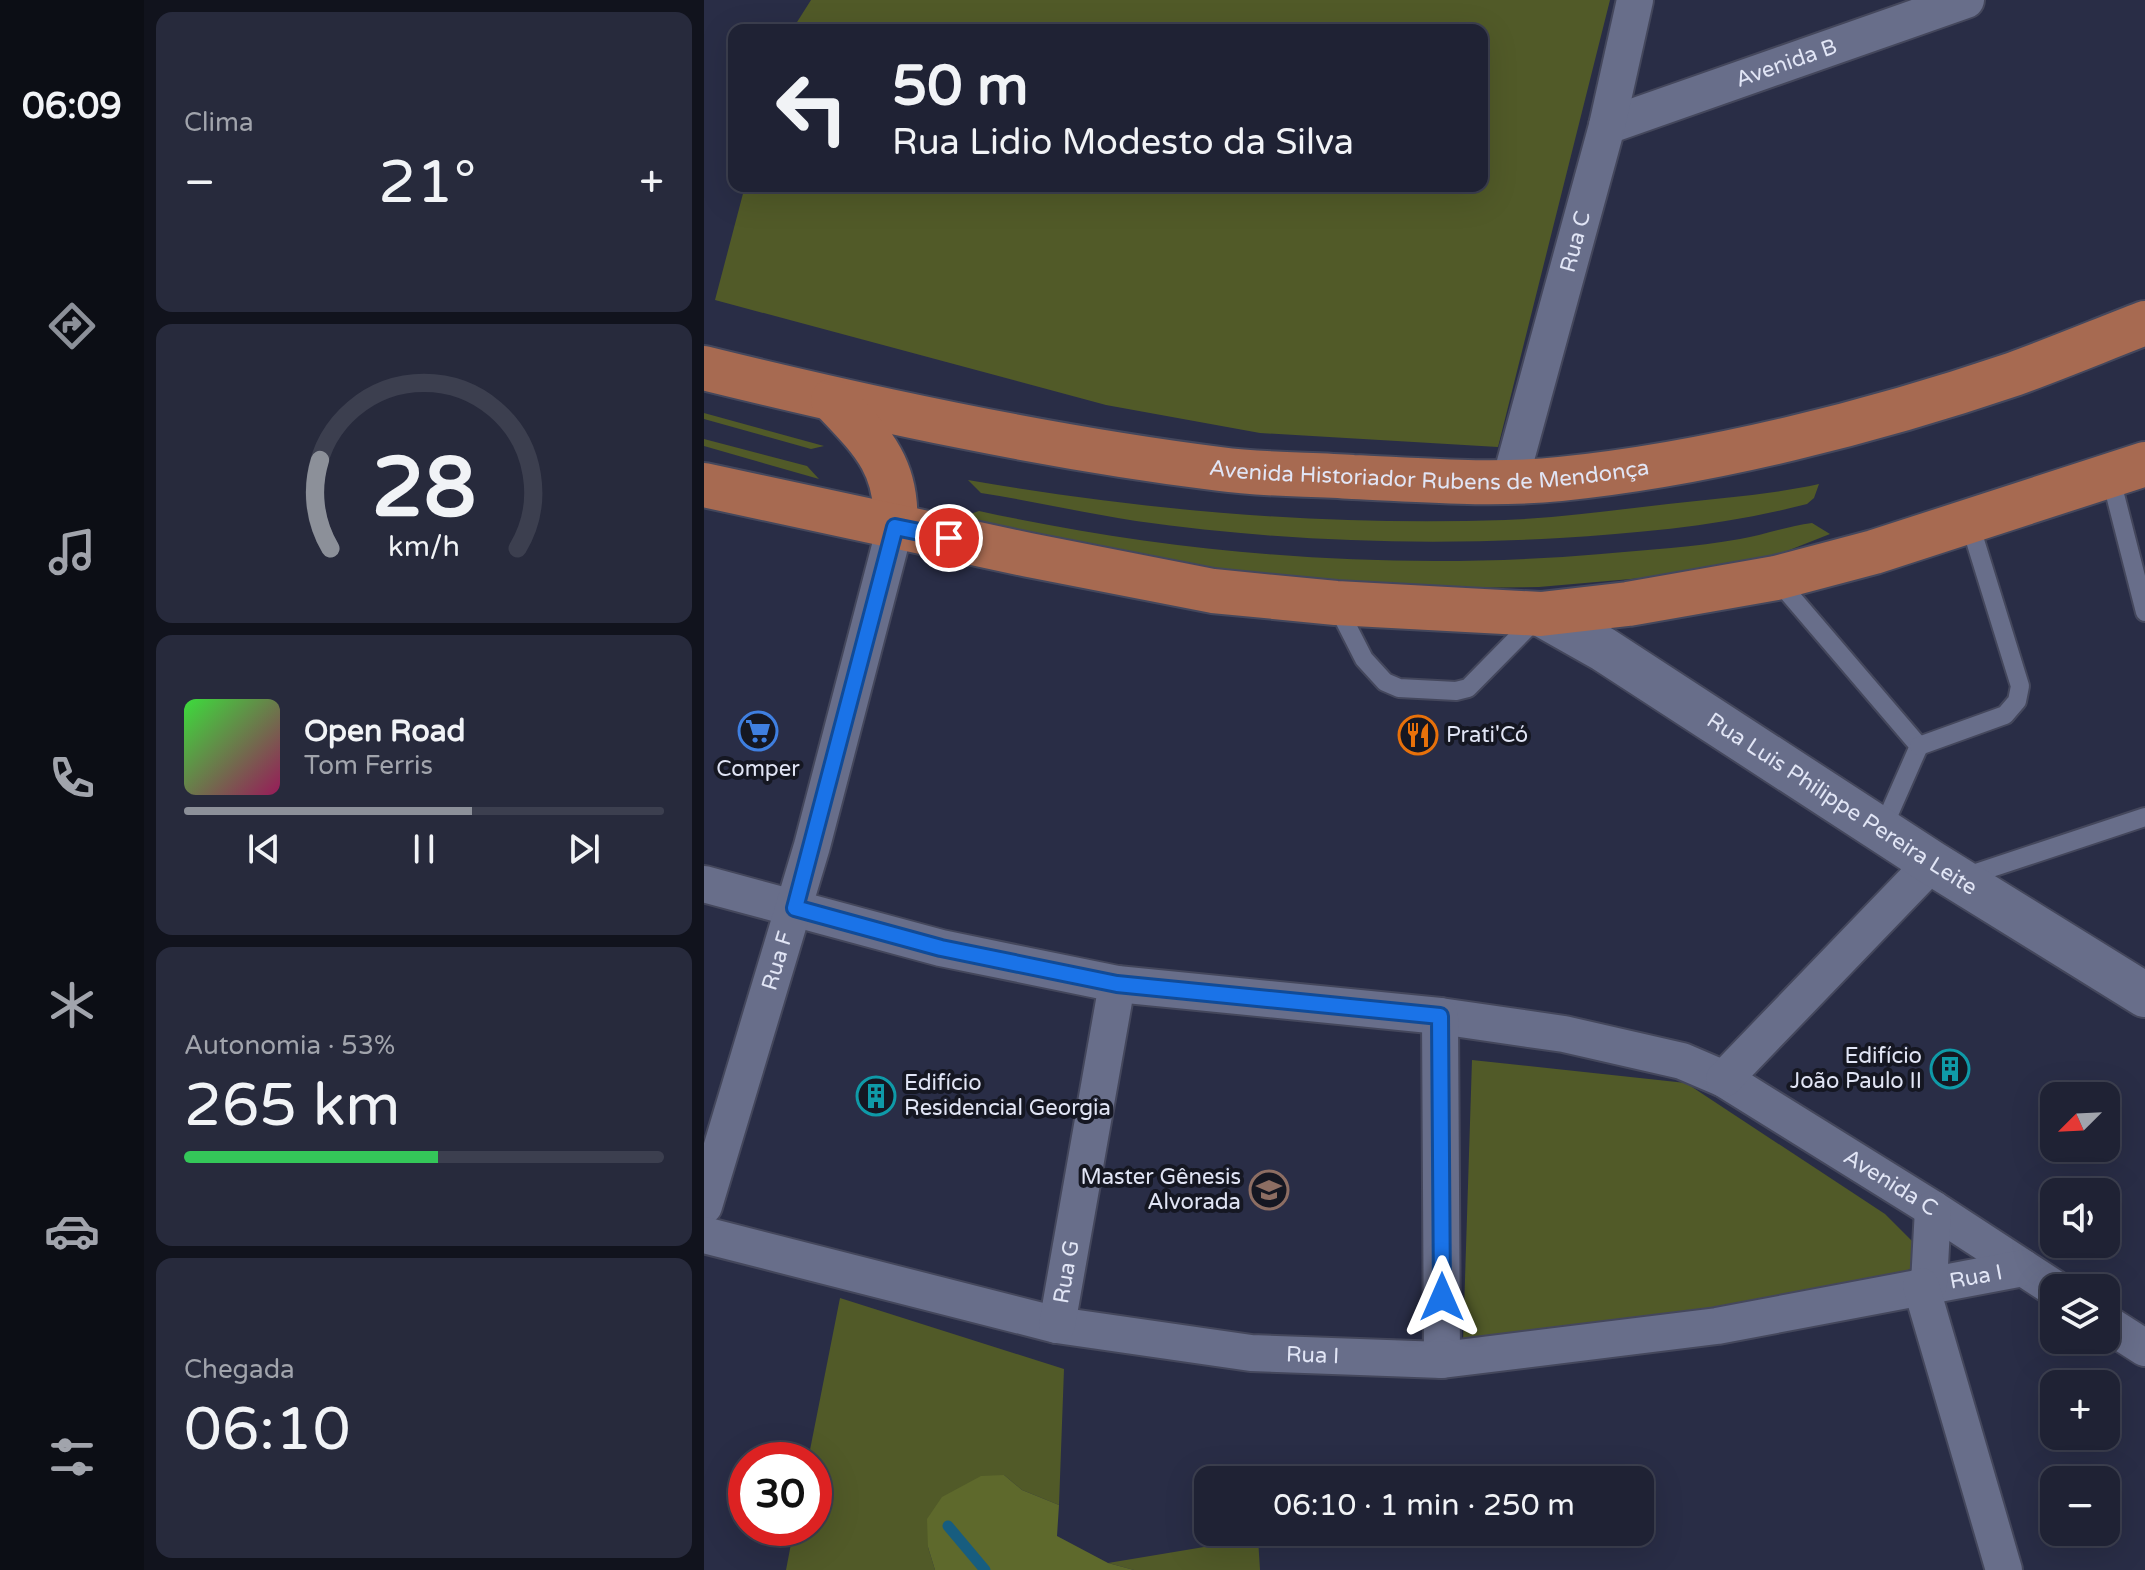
<!DOCTYPE html>
<html lang="pt">
<head>
<meta charset="utf-8">
<style>
  :root { --surface:#1f2234; --page:#272a3c; --text:#f1f3f6; --muted:#a1a4ac; --line:#3c3f4f; --accent:#8c9099 }
  body { margin:0; font-family:"Varela Round",sans-serif; background:var(--page); color:var(--text); height:100vh; display:flex; flex-direction:column; font-size:30px; white-space:nowrap }
  * { box-sizing:border-box; margin:0 }
  p { font-size:26px; color:var(--muted) }
  .icon { flex:none; width:44px; height:44px; fill:none; stroke:currentColor; stroke-width:2; stroke-linecap:round; stroke-linejoin:round }
  .map { position:relative; flex:1; overflow:hidden }
  .panel { display:flex; flex-direction:column; gap:12px; padding:12px; background:#11131d; width:560px }
  .panel>* { flex:none }
  .banner { position:absolute; left:24px; top:24px; width:760px; height:168px; border-radius:16px; box-shadow:0 8px 32px #0002,0 0 0 2px var(--line); background:#1f2234; color:var(--text); overflow:hidden }
  .needle { width:52px; rotate:246deg }
  .fabs { position:absolute; left:1336px; top:1082px; display:grid; gap:16px }
  .fabs a { display:grid; place-items:center; width:80px; height:80px; border-radius:16px; background:var(--surface); box-shadow:0 8px 32px #0002,0 0 0 2px var(--line); font-size:40px }
  .speed { position:absolute; left:24px; top:1442px; display:flex; gap:16px; font-size:40px; font-weight:700; text-align:center }
  .speed>* { display:grid; place-content:center; width:104px; height:104px; border-radius:50%; background:var(--surface); box-shadow:0 8px 32px #0002,0 0 0 2px var(--line); line-height:1 }
  .speed .limit { border:12px solid #d22; background:#fff; color:#111 }
  .pin { position:absolute; display:grid; place-items:center; width:68px; height:68px; color:#fff; margin:-34px; border:4px solid #fff; border-radius:50%; box-shadow:0 2px 8px #0007 }
  .me { position:absolute; width:88px; margin:-44px; rotate:0deg; stroke-linejoin:round; filter:drop-shadow(0 0 6px #0008) }
  .turn { display:flex; align-items:center; gap:28px; height:168px; padding:0 32px; font-size:36px }
  .turn .icon { width:104px; height:104px; stroke-width:2.5 }
  .turn b { display:block; font-size:56px; line-height:68px }
  .big { font-size:60px; font-weight:600; line-height:1.1 }
  .panel .card { flex:1; display:flex; flex-direction:column; justify-content:center; gap:12px; min-width:0; padding:0 28px; border-radius:16px; background:var(--page) }
  .panel .dial { align-items:center; gap:0 }
  .dial svg { height:208px; overflow:visible; fill:none; stroke:var(--line); stroke-width:7; stroke-linecap:round; text-anchor:middle }
  .dial text { fill:var(--text); stroke:none }
  .song { display:flex; align-items:center; gap:24px }
  .cover { width:96px; height:96px; border-radius:12px; background:linear-gradient(135deg,hsl(120 70% 55%),hsl(330 70% 35%)) }
  .played { height:8px; border-radius:4px; background:linear-gradient(90deg,var(--accent) 60%,var(--line) 60%) }
  .keys { display:flex; justify-content:space-around; direction:ltr }
  .heat { display:flex; justify-content:space-between; align-items:center; font-size:44px; direction:ltr }
  .charge { height:12px; border-radius:6px; background:linear-gradient(90deg,#34c759 53%,var(--line) 0) }
  .trip { position:absolute; left:490px; top:1466px; width:460px; height:80px; border-radius:16px; background:var(--surface); box-shadow:0 8px 32px #0002,0 0 0 2px var(--line); font-weight:600; line-height:80px; text-align:center }
  main { display:flex; flex:1; min-height:0 }
  .tab-bar { display:flex; flex-direction:column; width:144px; justify-content:space-around; align-items:center; background:#0c0e15; color:var(--muted) }
  .tab-bar .icon { width:56px; height:56px }
  .tab-bar .current { color:var(--accent) }
  .tab-bar b { font-size:36px; color:var(--text) }
  .map>svg:first-child { display:block }
  .green { fill:#515a28 }
  .forest { fill:#5e692c }
  .lines { fill:none; stroke-linecap:round; stroke-linejoin:round }
  .stream { stroke:#175d7f; stroke-width:11 }
  .service-casing { stroke:#44475c; stroke-width:22 }
  .minor-casing { stroke:#44475c; stroke-width:40 }
  .tertiary-casing { stroke:#44475c; stroke-width:48 }
  .primary-casing { stroke:#44475c; stroke-width:48 }
  .service { stroke:#686e8a; stroke-width:18 }
  .minor { stroke:#686e8a; stroke-width:36 }
  .tertiary { stroke:#686e8a; stroke-width:44 }
  .primary { stroke:#a76a51; stroke-width:44 }
  .route-casing { stroke:#114b97; stroke-width:20 }
  .route { stroke:#1a73e8; stroke-width:14 }
  .labels { text-anchor:middle; dominant-baseline:central; stroke-width:8; stroke-linejoin:round; paint-order:stroke }
  .street-label { font-size:22px; fill:#e1e5f5; stroke:#151722 }
  .poi-label { font-size:22px; fill:#e1e5f5; stroke:#151722; text-anchor:start }
</style>
</head>
<body>
<main>
<nav class="tab-bar">
<b>06:09</b>
<svg class="icon current" aria-label="directions" viewBox="0 0 24 24"><path d="M12 3l9 9-9 9-9-9zM9 14v-3h6M13 9l2 2-2 2"/></svg>
<svg class="icon" aria-label="music" viewBox="0 0 24 24"><path d="M9 18V5l10-2v13"/><circle cx="6" cy="18" r="3"/><circle cx="16" cy="16" r="3"/></svg>
<svg class="icon" aria-label="phone" viewBox="0 0 24 24"><path d="M5 4h4l2 5-3 2q2 4 5 5l2-3 5 2v4C11 20 4 13 5 4z"/></svg>
<svg class="icon" aria-label="climate" viewBox="0 0 24 24"><path d="M12 3v18M4 7l16 10M4 17L20 7"/></svg>
<svg class="icon" aria-label="car" viewBox="0 0 24 24"><path d="M5 17H2v-5l4-1 3-4h7l3 4 3 1v5h-3M9 17h6M6 11h13"/><circle cx="7" cy="17" r="2"/><circle cx="17" cy="17" r="2"/></svg>
<svg class="icon" aria-label="filters" viewBox="0 0 24 24"><path d="M4 7h16M4 17h16"/><circle cx="9" cy="7" r="2"/><circle cx="15" cy="17" r="2"/></svg>
</nav>
<section class="panel">
<div class="card"><p>Clima</p>
<div class="heat"><a>−</a><b class="big">21°</b><a>+</a></div>
</div>
<div class="card dial"><svg viewBox="0 0 100 80">
<path d="M14 69A42 42 0 1 1 86 69"/>
<path d="M14 69A42 42 0 0 1 10 35" stroke="#8c9099"/>
<text x="50" y="56" font-size="32" font-weight="700">28</text>
<text x="50" y="72" font-size="11">km/h</text>
</svg></div>
<div class="card">
<div class="song"><i class="cover"></i><div><b>Open Road</b><p>Tom Ferris</p></div></div>
<div class="played"></div>
<div class="keys"><svg class="icon" aria-label="previous" viewBox="0 0 24 24"><path d="M18 5L8 12l10 7zM5 5v14"/></svg><svg class="icon" aria-label="pause" viewBox="0 0 24 24"><path d="M8 5v14M16 5v14"/></svg><svg class="icon" aria-label="next" viewBox="0 0 24 24"><path d="M6 5l10 7-10 7zM19 5v14"/></svg></div>
</div>
<div class="card"><p>Autonomia · 53%</p><b class="big">265 km</b><div class="charge"></div></div>
<div class="card"><p>Chegada</p><b class="big">06:10</b></div>
</section>
<div class="map">
<svg width="1441" height="1570" viewBox="0 0 1441 1570">
  <rect width="100%" height="100%" fill="#292d46"/>
  <!-- green -->
  <g class="green">
    <path d="M107,0H906L794,447L556,433L402,405L11,300L41,186H778V30H88Z"/>
    <path d="M0,413L120,446L107,449L0,419Z"/>
    <path d="M0,439L103,466L115,479L0,446Z"/>
    <path d="M264,480C441,511 621,526 801,520C856,518 910,510 964,504C1015,498 1065,495 1115,484L1110,498L1103,504C1022,525 939,533 856,538C715,546 573,541 432,521C380,513 329,501 277,493Z"/>
    <path d="M275,511C478,555 690,572 897,554C943,550 991,547 1036,539C1060,535 1084,526 1108,523L1126,534L1068,557L950,577L835,587L739,588L670,585L490,566L409,553L255,518Z"/>
    <path d="M768,1060L982,1083L1181,1214L1212,1245L1214,1265L1180,1282L1125,1296L759,1342Z"/>
    <path d="M136,1298L360,1369L355,1505L318,1490L300,1475L224,1547L231,1570H82L90,1528H110V1460H104Z"/>
    <path d="M554,1538L556,1570H430L404,1563Z"/>
  </g>
  <!-- forest -->
  <path class="forest" d="M300,1475L318,1490L355,1505L353,1536L404,1563L430,1570H231L224,1547L223,1519L238,1497L277,1476Z"/>
  <g class="lines">
    <!-- stream -->
    <path class="stream" d="M244,1526L281,1570"/>
    <!-- service casing -->
    <g class="service-casing">
      <g id="service">
        <path d="M1406,475L1441,612"/>
        <path d="M1074,581L1215,746L1178,830"/>
        <path d="M633,606L660,659L681,682L695,688L752,691L764,688L833,618"/>
        <path d="M1215,746L1301,715L1313,701L1316,686L1265,521"/>
        <path d="M1260,877L1441,817"/>
      </g>
    </g>
    <!-- minor casing -->
    <g class="minor-casing">
      <g id="minor">
        <path id="s1" d="M903,126L1262,0"/>
        <path id="s2" d="M806,481L903,126L931,0"/>
        <path id="s3" d="M0,884L237,948L413,984L736,1016L860,1034L978,1061L1020,1079L1229,1209L1350,1288"/>
        <path d="M736,1016L738,1360"/>
        <path d="M1020,1079L1228,863"/>
        <path id="s4" d="M0,1206L108,846L191,527"/>
        <path id="s5" d="M0,1235L353,1325L547,1353L738,1360L1013,1326L1319,1268"/>
        <path d="M1225,1284L1229,1209"/>
        <path d="M1217,1286L1300,1570"/>
        <path d="M1402,1323L1441,1348"/>
        <path id="s6" d="M353,1325L413,984"/>
      </g>
    </g>
    <!-- tertiary casing -->
    <g class="tertiary-casing">
      <g id="tertiary">
        <path id="s7" d="M837,614L899,649L1228,863L1441,995"/>
      </g>
    </g>
    <!-- primary casing -->
    <g class="primary-casing">
      <g id="primary">
        <path id="s8" d="M0,368C170,410 342,447 516,469C559,475 605,474 649,477C717,480 788,486 856,479C1004,464 1169,422 1310,374C1354,358 1397,340 1441,323"/>
        <path d="M129,400C168,441 195,467 191,527"/>
        <path d="M0,485L325,555L509,591L632,603L837,614L924,604L1072,578L1170,552L1441,464"/>
      </g>
    </g>
    <!-- service -->
    <use href="#service" class="service"/>
    <!-- minor -->
    <use href="#minor" class="minor"/>
    <!-- tertiary -->
    <use href="#tertiary" class="tertiary"/>
    <!-- primary -->
    <use href="#primary" class="primary"/>
  </g>
  <g class="lines">
    <!-- route casing -->
    <g class="route-casing">
      <path id="route" d="M245,538L191,527L91,908L237,948L413,984L736,1016L738,1297"/>
    </g>
    <!-- route -->
    <use href="#route" class="route"/>
  </g>
  <!-- icons -->
  <defs>
    <g id="supermarket-ring" transform="scale(2)"><circle r="9.5" fill="#151722" stroke="#3f7fe0" stroke-width="1.5"/><path d="M-6-5.5h2.5l.6 2H6L4.5 2H-2.5L-4.4-4H-6ZM-1.5 3.2a1.3 1.3 0 1 0 .1 0ZM3 3.2a1.3 1.3 0 1 0 .1 0Z" fill="#3f7fe0"/></g>
    <g id="restaurant-ring" transform="scale(2)"><circle r="9.5" fill="#151722" stroke="#e8710a" stroke-width="1.5"/><path d="M-5-6h1v4h1v-4h1v4h1v-4h1v5L-1.5 .5V6h-2V.5L-5-1ZM5-6V6H3V1.5H1.5Q1.5-4 5-6Z" fill="#e8710a"/></g>
    <g id="building-ring" transform="scale(2)"><circle r="9.5" fill="#151722" stroke="#0f9aa8" stroke-width="1.5"/><path d="M-4-6H4V6H1V3H-1V6H-4ZM-2.5-4.3h1.7v1.8h-1.7ZM.8-4.3h1.7v1.8H.8ZM-2.5-1h1.7V.8h-1.7ZM.8-1h1.7V.8H.8Z" fill="#0f9aa8"/></g>
    <g id="school-ring" transform="scale(2)"><circle r="9.5" fill="#151722" stroke="#8d6e63" stroke-width="1.5"/><path d="M0-5L7-2L0 1L-7-2ZM-4 1L0 2.5L4 1V4Q0 6-4 4Z" fill="#8d6e63"/></g>
  </defs>
  <g fill-rule="evenodd">
    <use href="#supermarket-ring" x="54" y="731"/>
    <use href="#restaurant-ring" x="714" y="735"/>
    <use href="#building-ring" x="1246" y="1069"/>
    <use href="#building-ring" x="172" y="1096"/>
    <use href="#school-ring" x="565" y="1190"/>
  </g>
  <g class="labels">
    <!-- street labels -->
    <g class="street-label">
      <text stroke="none"><textPath href="#s1" startOffset="190">Avenida B</textPath></text>
      <text stroke="none"><textPath href="#s2" startOffset="248">Rua C</textPath></text>
      <text stroke="none"><textPath href="#s8" startOffset="736">Avenida Historiador Rubens de Mendonça</textPath></text>
      <text stroke="none"><textPath href="#s7" startOffset="356">Rua Luis Philippe Pereira Leite</textPath></text>
      <text stroke="none"><textPath href="#s4" startOffset="256">Rua F</textPath></text>
      <text stroke="none"><textPath href="#s3" startOffset="1238">Avenida C</textPath></text>
      <text stroke="none"><textPath href="#s6" startOffset="54">Rua G</textPath></text>
      <text stroke="none"><textPath href="#s5" startOffset="1292">Rua I</textPath></text>
      <text stroke="none"><textPath href="#s5" startOffset="622">Rua I</textPath></text>
    </g>
    <!-- poi labels -->
    <g class="poi-label">
      <text x="742" y="735">Prati'Có</text>
      <text x="54" y="769" text-anchor="middle">Comper</text>
      <text x="1218" y="1056" text-anchor="end">Edifício<tspan x="1218" dy="25">João Paulo II</tspan></text>
      <text x="200" y="1083">Edifício<tspan x="200" dy="25">Residencial Georgia</tspan></text>
      <text x="537" y="1177" text-anchor="end">Master Gênesis<tspan x="537" dy="25">Alvorada</tspan></text>
    </g>
  </g>
</svg>
<div class="fabs">
<a><svg class="needle" viewBox="-14 -14 28 28"><path d="M0-13l5 13h-10z" fill="#e53935"/><path d="M0 13l5-13h-10z" fill="#a1a4ac"/></svg></a>
<a><svg class="icon" aria-label="sound" viewBox="0 0 24 24"><path d="M4 9h4l5-4v14l-5-4H4zM17 9q2 3 0 6"/></svg></a>
<a><svg class="icon" aria-label="layers" viewBox="0 0 24 24"><path d="M12 4l9 5-9 5-9-5zM3 14l9 5 9-5"/></svg></a>
<a>+</a>
<a>−</a>
</div>
<div class="speed"><div class="limit">30</div></div>
<div class="pin" style="left:245px;top:538px;background:#d93025"><svg class="icon" aria-label="arrive" viewBox="0 0 24 24"><path d="M6 21V4h12l-3 4 3 4H6"/></svg></div>
<svg class="me" style="left:738px;top:1297px" viewBox="-20 -20 40 40"><path d="M0-17L14 15 0 8-14 15z" fill="#1a73e8" stroke="#fff" stroke-width="4"/></svg>
<div class="trip">06:10 · 1 min · 250 m</div>
<div class="banner">
<div class="turn"><svg class="icon" aria-label="left" viewBox="0 0 24 24"><path d="M17 20v-9H6M10 6l-5 5 5 5"/></svg><div><b>50 m</b>Rua Lidio Modesto da Silva</div></div>
</div>
</div>
</main>
</body>
</html>
